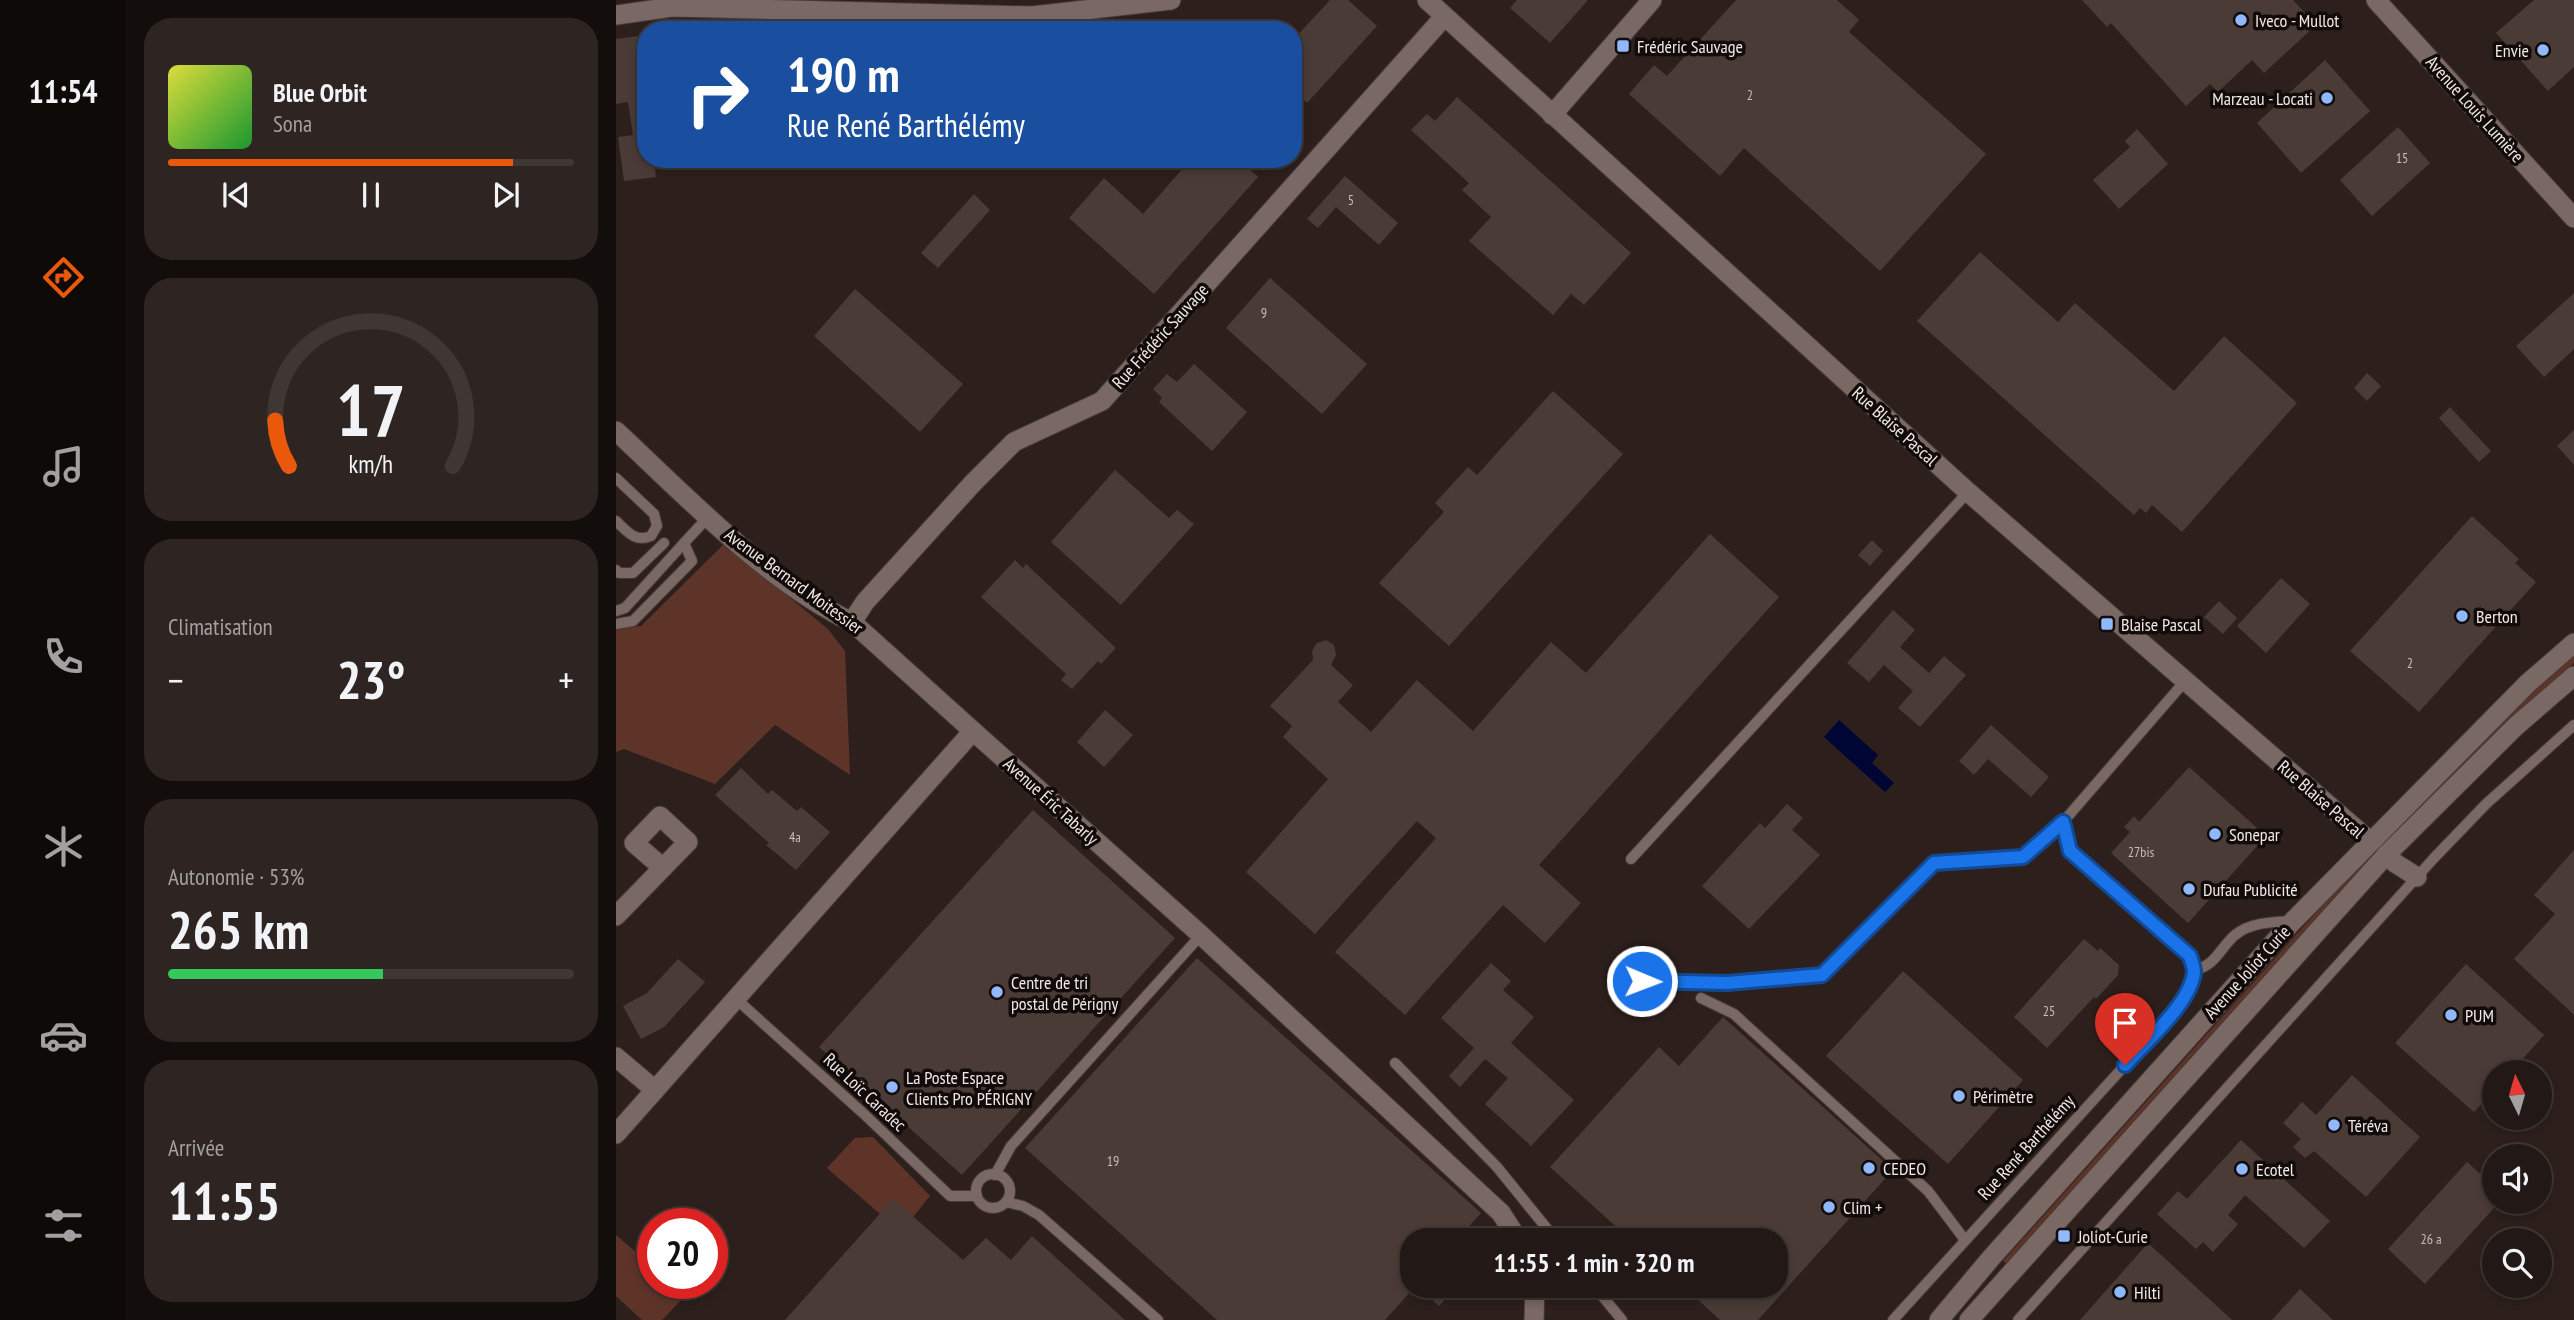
<!DOCTYPE html>
<html lang="fr">
<head>
<meta charset="utf-8">
<style>
  :root { --surface:#221815; --page:#2e2522; --text:#f1f3f6; --muted:#a2a0a0; --line:#3f3734; --accent:#ea580c }
  body { margin:0; font-family:"PT Sans Narrow",sans-serif; background:var(--page); color:var(--text); height:100vh; display:flex; flex-direction:column; font-size:26px; white-space:nowrap }
  * { box-sizing:border-box; margin:0 }
  p { font-size:23px; color:var(--muted) }
  .icon { flex:none; width:38px; height:38px; fill:none; stroke:currentColor; stroke-width:2; stroke-linecap:round; stroke-linejoin:round }
  .map { position:relative; flex:1; overflow:hidden }
  .panel { display:flex; flex-direction:column; gap:18px; padding:18px; background:#130d0c; width:490px }
  .panel>* { flex:none }
  .top-card { position:absolute; left:21px; top:21px; width:665px; height:147px; border-radius:28px; box-shadow:0 4px 10px #0003,0 0 0 2px var(--line); background:#1a4fa0; color:#fff; overflow:hidden }
  .needle { width:46px; rotate:355deg }
  .buttons { position:absolute; left:1866px; top:1060px; display:grid; gap:14px }
  .buttons a { display:grid; place-items:center; width:70px; height:70px; border-radius:50%; background:var(--surface); box-shadow:0 4px 10px #0003,0 0 0 2px var(--line); font-size:35px }
  .speed { position:absolute; left:21px; top:1208px; display:flex; gap:14px; font-size:35px; font-weight:700; text-align:center }
  .speed>* { display:grid; place-content:center; width:91px; height:91px; border-radius:50%; background:var(--surface); box-shadow:0 4px 10px #0003,0 0 0 2px var(--line); line-height:1 }
  .speed .limit { border:10px solid #d22; background:#fff; color:#111 }
  .pin { position:absolute; display:grid; place-items:center; width:60px; height:60px; color:#fff; margin:-72px -30px; border-radius:50% 50% 50% 0; rotate:-45deg; box-shadow:0 0 7px #0007 }
  .pin .icon { rotate:45deg }
  .me { position:absolute; width:77px; margin:-38px; rotate:91deg; stroke-linejoin:round; filter:drop-shadow(0 0 5px #0008) }
  .turn { display:flex; align-items:center; gap:24px; height:147px; padding:0 35px; font-size:32px }
  .turn .icon { width:91px; height:91px; stroke-width:2.5 }
  .turn b { display:block; font-size:49px; line-height:60px }
  .big { font-size:52px; font-weight:800; line-height:1.1 }
  .panel .widget { flex:1; display:flex; flex-direction:column; justify-content:center; gap:10px; min-width:0; padding:0 24px; border-radius:28px; background:var(--page) }
  .panel .dial { align-items:center; gap:0 }
  .dial svg { height:182px; overflow:visible; fill:none; stroke:var(--line); stroke-width:7; stroke-linecap:round; text-anchor:middle }
  .dial text { fill:var(--text); stroke:none }
  .song { display:flex; align-items:center; gap:21px }
  .cover { width:84px; height:84px; border-radius:10px; background:linear-gradient(135deg,hsl(60 70% 55%),hsl(130 70% 35%)) }
  .played { height:7px; border-radius:4px; background:linear-gradient(90deg,var(--accent) 85%,var(--line) 85%) }
  .keys { display:flex; justify-content:space-around; direction:ltr }
  .heat { display:flex; justify-content:space-between; align-items:center; font-size:38px; direction:ltr }
  .charge { height:10px; border-radius:5px; background:linear-gradient(90deg,#34c759 53%,var(--line) 0) }
  .trip { position:absolute; left:784px; top:1228px; width:388px; height:70px; border-radius:28px; background:var(--surface); box-shadow:0 4px 10px #0003,0 0 0 2px var(--line); font-weight:800; line-height:70px; text-align:center }
  main { display:flex; flex:1; min-height:0 }
  .tabs { display:flex; flex-direction:column; width:126px; justify-content:space-around; align-items:center; background:#0e0a08; color:var(--muted) }
  .tabs .icon { width:49px; height:49px }
  .tabs .active { color:var(--accent) }
  .tabs b { font-size:32px; color:var(--text) }
  .map>svg:first-child { display:block }
  .green { fill:#5e3429 }
  .water { fill:#000633 }
  .building { fill:#4a3b37 }
  .lines { fill:none; stroke-linecap:round; stroke-linejoin:round }
  .service-casing { stroke:#463a37; stroke-width:12 }
  .minor-casing { stroke:#463a37; stroke-width:21 }
  .tertiary-casing { stroke:#463a37; stroke-width:21 }
  .secondary-casing { stroke:#463a37; stroke-width:21 }
  .service { stroke:#796864; stroke-width:10 }
  .minor { stroke:#796864; stroke-width:19 }
  .tertiary { stroke:#796864; stroke-width:19 }
  .secondary { stroke:#796864; stroke-width:19 }
  .route-casing { stroke:#114b97; stroke-width:18 }
  .route { stroke:#1a73e8; stroke-width:12 }
  .poi-dot { fill:#91b8fd; stroke:#110b09; stroke-width:2.5 }
  .labels { text-anchor:middle; dominant-baseline:central; stroke-width:7; stroke-linejoin:round; paint-order:stroke }
  .number-label { font-size:14px; fill:#c8beba }
  .poi-label { font-size:18px; fill:#f2e9e6; stroke:#110b09; text-anchor:start }
  .street-label { font-size:18px; fill:#f2e9e6; stroke:#110b09 }
</style>
</head>
<body>
<main>
<nav class="tabs">
<b>11:54</b>
<svg class="icon active" aria-label="directions" viewBox="0 0 24 24"><path d="M12 3l9 9-9 9-9-9zM9 14v-3h6M13 9l2 2-2 2"/></svg>
<svg class="icon" aria-label="music" viewBox="0 0 24 24"><path d="M9 18V5l10-2v13"/><circle cx="6" cy="18" r="3"/><circle cx="16" cy="16" r="3"/></svg>
<svg class="icon" aria-label="phone" viewBox="0 0 24 24"><path d="M5 4h4l2 5-3 2q2 4 5 5l2-3 5 2v4C11 20 4 13 5 4z"/></svg>
<svg class="icon" aria-label="climate" viewBox="0 0 24 24"><path d="M12 3v18M4 7l16 10M4 17L20 7"/></svg>
<svg class="icon" aria-label="car" viewBox="0 0 24 24"><path d="M5 17H2v-5l4-1 3-4h7l3 4 3 1v5h-3M9 17h6M6 11h13"/><circle cx="7" cy="17" r="2"/><circle cx="17" cy="17" r="2"/></svg>
<svg class="icon" aria-label="filters" viewBox="0 0 24 24"><path d="M4 7h16M4 17h16"/><circle cx="9" cy="7" r="2"/><circle cx="15" cy="17" r="2"/></svg>
</nav>
<section class="panel">
<div class="widget">
<div class="song"><i class="cover"></i><div><b>Blue Orbit</b><p>Sona</p></div></div>
<div class="played"></div>
<div class="keys"><svg class="icon" aria-label="previous" viewBox="0 0 24 24"><path d="M18 5L8 12l10 7zM5 5v14"/></svg><svg class="icon" aria-label="pause" viewBox="0 0 24 24"><path d="M8 5v14M16 5v14"/></svg><svg class="icon" aria-label="next" viewBox="0 0 24 24"><path d="M6 5l10 7-10 7zM19 5v14"/></svg></div>
</div>
<div class="widget dial"><svg viewBox="0 0 100 80">
<path d="M14 69A42 42 0 1 1 86 69"/>
<path d="M14 69A42 42 0 0 1 8 49" stroke="#ea580c"/>
<text x="50" y="56" font-size="32" font-weight="700">17</text>
<text x="50" y="72" font-size="11">km/h</text>
</svg></div>
<div class="widget"><p>Climatisation</p>
<div class="heat"><a>−</a><b class="big">23°</b><a>+</a></div>
</div>
<div class="widget"><p>Autonomie · 53%</p><b class="big">265 km</b><div class="charge"></div></div>
<div class="widget"><p>Arrivée</p><b class="big">11:55</b></div>
</section>
<div class="map">
<svg width="1958" height="1320" viewBox="0 0 1958 1320">
  <rect width="100%" height="100%" fill="#2d201c"/>
  <!-- green -->
  <g class="green">
    <path d="M108,544L212,629L229,651L234,775L159,725L99,784L8,749L0,752V628L25,626Z"/>
    <path d="M1958,655V663L1867,745L1780,832L1392,1265L1387,1261L1732,877L1878,728Z"/>
    <path d="M257,1137L314,1196L297,1217L264,1214L211,1168L239,1138Z"/>
    <path d="M0,1235L37,1267V1283H54L69,1296L46,1320H26L0,1296Z"/>
  </g>
  <!-- water -->
  <path class="water" d="M1223,720L1262,755L1256,763L1278,783L1269,792L1208,737Z"/>
  <!-- building -->
  <g class="building">
    <path d="M714,0H732L761,26L691,103L677,90V40Z"/>
    <path d="M901,0H972L934,43L894,8Z"/>
    <path d="M1120,0H1221L1243,20L1233,32L1370,154L1264,271L1128,148L1104,176L1013,94L1038,65L1051,76Z"/>
    <path d="M1466,0H1677L1700,25L1648,73L1636,60L1602,92L1594,84L1570,106L1495,23L1491,27Z"/>
    <path d="M1918,0H1958V67L1932,91L1880,33Z"/>
    <path d="M30,35V159H38L40,177L8,181L2,137L17,135L12,102L0,104V39Z"/>
    <path d="M1709,60L1754,111L1685,173L1641,123Z"/>
    <path d="M841,97L1015,253L968,305L955,294L937,315L853,241L875,217L846,190L853,183L795,130L811,114L819,121Z"/>
    <path d="M1782,127L1814,163L1756,216L1724,180Z"/>
    <path d="M1521,129L1552,164L1503,209L1477,180L1514,147L1509,141Z"/>
    <path d="M575,159H623L642,177L538,294L453,218L488,178L527,214Z"/>
    <path d="M729,176L782,223L763,245L720,207L702,228L691,219Z"/>
    <path d="M358,194L374,210L322,268L305,253Z"/>
    <path d="M1364,252L1442,322L1459,303L1558,391L1608,336L1681,403L1566,532L1536,505L1530,513L1524,508L1518,515L1301,321Z"/>
    <path d="M654,278L751,364L706,414L610,328Z"/>
    <path d="M239,289L347,384L304,432L198,336Z"/>
    <path d="M1958,293V349L1928,377L1900,346Z"/>
    <path d="M578,364L631,412L596,451L543,402L546,398L537,389L551,374L561,382Z"/>
    <path d="M1751,373L1765,386L1751,401L1738,388Z"/>
    <path d="M937,391L1007,454L833,646L763,583L828,512L819,503L852,467L861,475Z"/>
    <path d="M1834,407L1875,451L1863,462L1823,418Z"/>
    <path d="M1958,430V465L1941,446Z"/>
    <path d="M499,470L553,518L561,510L578,524L505,605L435,542Z"/>
    <path d="M1856,516L1903,559L1899,563L1920,582L1803,712L1734,651Z"/>
    <path d="M1094,534L1163,597L923,865L965,903L929,943L887,905L789,1015L719,952L820,838L801,821L699,934L630,872L712,779L667,737L676,726L654,706L697,660L696,651L701,643L710,640L718,645L720,655L715,665L737,685L722,702L755,732L801,680L857,731L935,642L970,673Z"/>
    <path d="M1256,540L1267,551L1254,566L1242,555Z"/>
    <path d="M399,560L407,568L410,564L500,648L485,664L482,661L456,689L445,680L450,674L365,597Z"/>
    <path d="M1665,578L1694,604L1650,653L1621,626Z"/>
    <path d="M1603,601L1621,618L1607,634L1588,617Z"/>
    <path d="M1277,610L1299,630L1284,647L1313,673L1328,656L1350,675L1304,727L1282,708L1297,691L1268,665L1253,682L1231,663Z"/>
    <path d="M489,710L517,735L488,767L461,742Z"/>
    <path d="M1375,725L1433,777L1415,797L1372,759L1358,775L1343,761Z"/>
    <path d="M1573,767L1650,836L1572,923L1495,853L1514,832L1508,827L1518,816L1523,822Z"/>
    <path d="M125,768L152,794L156,790L181,811L185,807L214,832L180,870L150,845L153,843L99,795Z"/>
    <path d="M1171,804L1187,818L1176,830L1204,855L1133,929L1086,886L1144,823L1149,828Z"/>
    <path d="M417,810L559,938L346,1175L203,1047Z"/>
    <path d="M1958,850V1015L1898,959L1939,914L1918,895Z"/>
    <path d="M1468,939L1482,951L1484,948L1503,965L1502,975L1480,999L1478,997L1431,1048L1398,1017Z"/>
    <path d="M581,958L865,1213L840,1241H796V1290L769,1320H601L409,1148Z"/>
    <path d="M62,959L89,982L48,1027L25,1039L7,1006L31,993Z"/>
    <path d="M875,963L895,981L887,990L918,1017L895,1043L958,1100L915,1146L869,1104L892,1078L869,1059L844,1087L833,1076L858,1048L825,1018Z"/>
    <path d="M1850,964L1928,1035L1894,1073H1878V1091L1858,1112L1779,1043Z"/>
    <path d="M1287,971L1407,1080L1332,1164L1210,1056Z"/>
    <path d="M1107,1017L1277,1170L1142,1320H1104L1067,1286H1160V1241H1016L934,1167L1043,1047L1063,1066Z"/>
    <path d="M1736,1075L1804,1137L1750,1197L1698,1151L1689,1158L1677,1147L1685,1139L1667,1123L1686,1102L1700,1115Z"/>
    <path d="M1625,1140L1714,1221L1688,1248L1629,1195L1612,1215L1622,1224L1597,1252L1587,1242L1580,1249L1541,1214L1562,1191L1571,1199Z"/>
    <path d="M1851,1162L1878,1186V1208L1809,1284L1772,1249Z"/>
    <path d="M277,1199L347,1260L370,1238L395,1260L416,1236L509,1320H169Z"/>
    <path d="M1532,1243L1616,1320H1464Z"/>
    <path d="M801,1286H841L823,1306Z"/>
    <path d="M1684,1289L1717,1320H1656Z"/>
  </g>
  <g class="lines">
    <!-- service casing -->
    <g class="service-casing">
      <g id="service">
        <path d="M0,478L38,514L41,526L35,536C19,543 11,531 0,521"/>
        <path d="M0,570L3,573H17L48,543"/>
        <path d="M0,611L9,608L68,543"/>
        <path d="M0,624L17,621L76,561L68,543L93,516"/>
        <path d="M1015,859L1352,492"/>
        <path d="M1579,970C1600,965 1604,948 1619,935C1635,922 1658,922 1677,921"/>
        <path d="M1026,981L1111,983L1206,975L1318,863L1407,857L1447,822"/>
        <path d="M119,998L248,1114L334,1196H361"/>
        <path d="M1085,998L1118,1014L1312,1191L1349,1240"/>
        <path d="M779,1063L881,1167L941,1241"/>
        <circle cx="377" cy="1191" r="17"/>
        <path d="M379,1175L395,1146L585,935"/>
        <path d="M390,1202L407,1206L423,1215L542,1320"/>
        <path d="M978,1286L1006,1320"/>
        <path d="M1277,1320L1562,1007C1572,988 1581,976 1574,956L1454,851L1447,822L1570,680"/>
        <path d="M1402,1320L1818,858L1870,804L1958,725"/>
      </g>
    </g>
    <!-- minor casing -->
    <g class="minor-casing">
      <g id="minor">
        <path d="M811,0L1352,492L1755,842"/>
        <path d="M0,15L56,7L416,16L555,0"/>
        <path d="M936,115L1036,0"/>
        <path d="M0,431C69,495 151,582 236,622L357,731"/>
        <path d="M236,622L249,602L357,483L398,442L486,401L828,17"/>
        <path d="M1771,854L1779,863L1801,877"/>
        <path d="M0,916L72,842L44,816L18,843L47,868"/>
        <path d="M0,1057L39,1090"/>
        <path d="M0,1134L357,731L585,935L885,1213L903,1241"/>
        <path d="M918,1320L919,1286"/>
      </g>
    </g>
    <!-- tertiary casing -->
    <g class="tertiary-casing">
      <path id="tertiary" d="M1760,0L1958,218"/>
    </g>
    <!-- secondary casing -->
    <g class="secondary-casing">
      <g id="secondary">
        <path d="M1323,1320L1375,1258L1677,921L1912,683L1958,643"/>
        <path d="M1353,1320L1771,854L1900,726L1958,676"/>
      </g>
    </g>
    <!-- service -->
    <use href="#service" class="service"/>
    <!-- minor -->
    <use href="#minor" class="minor"/>
    <!-- tertiary -->
    <use href="#tertiary" class="tertiary"/>
    <!-- secondary -->
    <use href="#secondary" class="secondary"/>
  </g>
  <g class="lines">
    <!-- route casing -->
    <g class="route-casing">
      <path id="route" d="M1026,981L1111,983L1206,975L1318,863L1407,857L1447,822L1454,851L1574,956C1575,960 1578,967 1578,972C1575,1003 1529,1042 1509,1065"/>
    </g>
    <!-- route -->
    <use href="#route" class="route"/>
  </g>
  <!-- markers -->
  <g class="poi-dot">
    <circle cx="1625" cy="20" r="7"/>
    <rect x="1000" y="39" width="14" height="14" rx="3.5"/>
    <circle cx="1927" cy="50" r="7"/>
    <circle cx="1711" cy="98" r="7"/>
    <circle cx="1846" cy="616" r="7"/>
    <rect x="1484" y="617" width="14" height="14" rx="3.5"/>
    <circle cx="1599" cy="834" r="7"/>
    <circle cx="1573" cy="889" r="7"/>
    <circle cx="381" cy="992" r="7"/>
    <circle cx="1835" cy="1015" r="7"/>
    <circle cx="276" cy="1087" r="7"/>
    <circle cx="1343" cy="1096" r="7"/>
    <circle cx="1718" cy="1125" r="7"/>
    <circle cx="1253" cy="1168" r="7"/>
    <circle cx="1626" cy="1169" r="7"/>
    <circle cx="1213" cy="1207" r="7"/>
    <rect x="1441" y="1229" width="14" height="14" rx="3.5"/>
    <circle cx="1504" cy="1292" r="7"/>
  </g>
  <g class="labels">
    <!-- number labels -->
    <g class="number-label">
      <text x="1134" y="95">2</text>
      <text x="1786" y="158">15</text>
      <text x="735" y="200">5</text>
      <text x="648" y="313">9</text>
      <text x="1794" y="663">2</text>
      <text x="179" y="837">4a</text>
      <text x="1525" y="852">27bis</text>
      <text x="1433" y="1011">25</text>
      <text x="497" y="1161">19</text>
      <text x="1815" y="1239">26 a</text>
    </g>
    <!-- poi labels -->
    <g class="poi-label">
      <text x="1639" y="20">Iveco - Mullot</text>
      <text x="1021" y="46">Frédéric Sauvage</text>
      <text x="1913" y="50" text-anchor="end">Envie</text>
      <text x="1697" y="98" text-anchor="end">Marzeau - Locati</text>
      <text x="1860" y="616">Berton</text>
      <text x="1505" y="624">Blaise Pascal</text>
      <text x="1613" y="834">Sonepar</text>
      <text x="1587" y="889">Dufau Publicité</text>
      <text x="395" y="982">Centre de tri<tspan x="395" dy="21">postal de Périgny</tspan></text>
      <text x="1849" y="1015">PUM</text>
      <text x="290" y="1077">La Poste Espace<tspan x="290" dy="21">Clients Pro PÉRIGNY</tspan></text>
      <text x="1357" y="1096">Périmètre</text>
      <text x="1732" y="1125">Téréva</text>
      <text x="1267" y="1168">CEDEO</text>
      <text x="1640" y="1169">Ecotel</text>
      <text x="1227" y="1207">Clim +</text>
      <text x="1462" y="1236">Joliot-Curie</text>
      <text x="1518" y="1292">Hilti</text>
    </g>
    <!-- street labels -->
    <g class="street-label">
      <text transform="translate(1859 109) rotate(48)">Avenue Louis Lumière</text>
      <text transform="translate(544 336) rotate(-48)">Rue Frédéric Sauvage</text>
      <text transform="translate(1279 426) rotate(42)">Rue Blaise Pascal</text>
      <text transform="translate(178 581) rotate(36)">Avenue Bernard Moitessier</text>
      <text transform="translate(1705 799) rotate(41)">Rue Blaise Pascal</text>
      <text transform="translate(435 801) rotate(42)">Avenue Éric Tabarly</text>
      <text transform="translate(1631 972) rotate(-48)">Avenue Joliot Curie</text>
      <text transform="translate(249 1092) rotate(43)">Rue Loïc Caradec</text>
      <text transform="translate(1410 1147) rotate(-48)">Rue René Barthélémy</text>
    </g>
  </g>
</svg>
<div class="buttons">
<a><svg class="needle" viewBox="-14 -14 28 28"><path d="M0-13l5 13h-10z" fill="#e53935"/><path d="M0 13l5-13h-10z" fill="#a2a0a0"/></svg></a>
<a><svg class="icon" aria-label="sound" viewBox="0 0 24 24"><path d="M4 9h4l5-4v14l-5-4H4zM17 9q2 3 0 6"/></svg></a>
<a><svg class="icon" aria-label="search" viewBox="0 0 24 24"><circle cx="10" cy="10" r="6"/><path d="M15 15l6 6"/></svg></a>
</div>
<div class="speed"><div class="limit">20</div></div>
<div class="pin" style="left:1509px;top:1065px;background:#d93025"><svg class="icon" aria-label="arrive" viewBox="0 0 24 24"><path d="M6 21V4h12l-3 4 3 4H6"/></svg></div>
<svg class="me" style="left:1026px;top:981px" viewBox="-20 -20 40 40"><circle r="17" fill="#1a73e8" stroke="#fff" stroke-width="3"/><path d="M0-11L8 9 0 5-8 9z" fill="#fff"/></svg>
<div class="trip">11:55 · 1 min · 320 m</div>
<div class="top-card">
<div class="turn"><svg class="icon" aria-label="right" viewBox="0 0 24 24"><path d="M7 20v-9h11M14 6l5 5-5 5"/></svg><div><b>190 m</b>Rue René Barthélémy</div></div>
</div>
</div>
</main>
</body>
</html>
